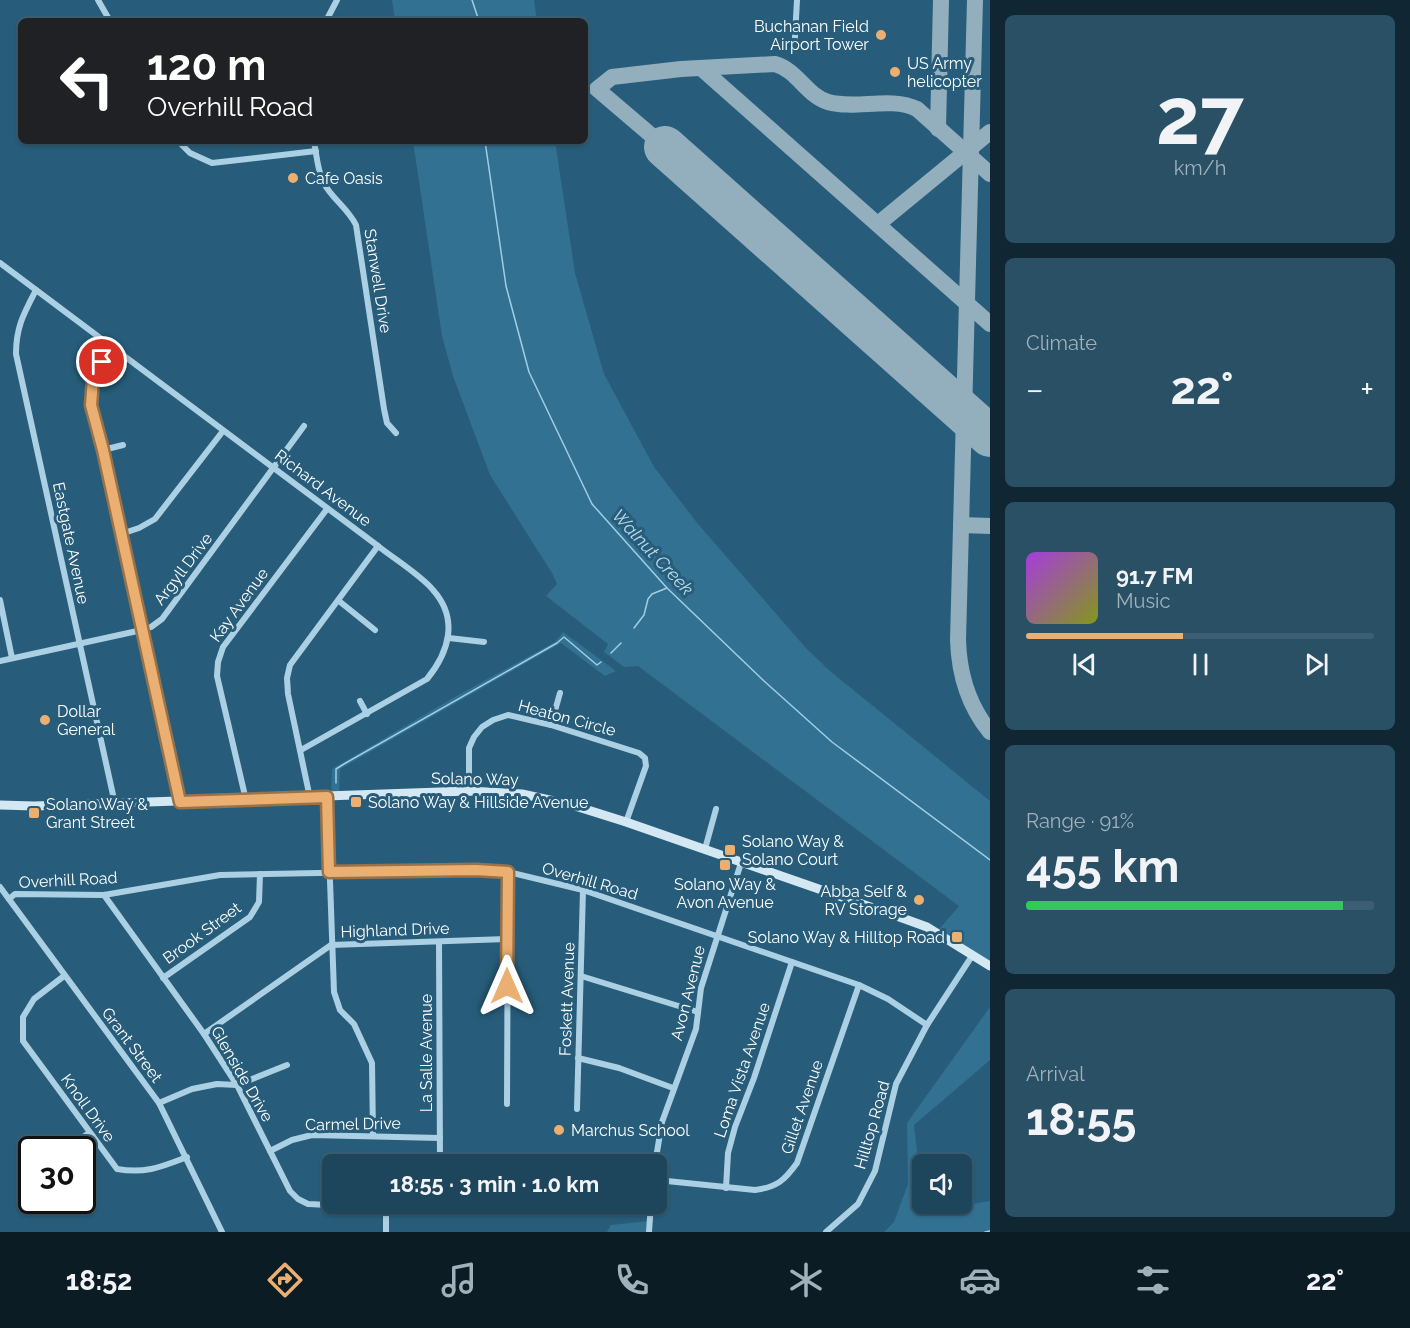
<!DOCTYPE html>
<html lang="en">
<head>
<meta charset="utf-8">
<style>
  :root { --surface:#1d465c; --page:#2a5065; --text:#f1f3f6; --muted:#a0b1bb; --line:#3b5e72; --accent:#ebaf72 }
  body { margin:0; font-family:Raleway,sans-serif; background:var(--page); color:var(--text); height:100vh; display:flex; flex-direction:column; font-size:22px; white-space:nowrap }
  * { box-sizing:border-box; margin:0 }
  p { font-size:20px; color:var(--muted) }
  .icon { flex:none; width:33px; height:33px; fill:none; stroke:currentColor; stroke-width:2; stroke-linecap:round; stroke-linejoin:round }
  .map { position:relative; flex:1; overflow:hidden }
  .side { display:flex; flex-direction:column; gap:15px; padding:15px; background:#102633; width:420px }
  .side>* { flex:none }
  .banner { position:absolute; left:18px; top:18px; width:570px; height:126px; border-radius:9px; box-shadow:0 2px 4px #0004,0 0 0 2px var(--line); background:#202124; color:#fff; overflow:hidden }
  .tools { position:absolute; left:912px; top:1154px; display:grid; gap:12px }
  .tools a { display:grid; place-items:center; width:60px; height:60px; border-radius:9px; background:var(--surface); box-shadow:0 2px 4px #0004,0 0 0 2px var(--line); font-size:30px }
  .speed { position:absolute; left:18px; top:1136px; display:flex; gap:12px; font-size:30px; font-weight:700; text-align:center }
  .speed>* { display:grid; place-content:center; width:78px; height:78px; border-radius:50%; background:var(--surface); box-shadow:0 2px 4px #0004,0 0 0 2px var(--line); line-height:1 }
  .speed .limit { border:3px solid #111; border-radius:9px; background:#fff; color:#111 }
  .pin { position:absolute; display:grid; place-items:center; width:51px; height:51px; color:#fff; margin:-26px; border:3px solid #fff; border-radius:50%; box-shadow:0 2px 6px #0007 }
  .me { position:absolute; width:66px; margin:-33px; rotate:0deg; stroke-linejoin:round; filter:drop-shadow(0 0 4px #0008) }
  .turn { display:flex; align-items:center; gap:21px; height:126px; padding:0 30px; font-size:27px }
  .turn .icon { width:78px; height:78px; stroke-width:2.5 }
  .turn b { display:block; font-size:42px; line-height:51px }
  .big { font-size:45px; font-weight:700; line-height:1.1 }
  .side .tile { flex:1; display:flex; flex-direction:column; justify-content:center; gap:9px; min-width:0; padding:0 21px; border-radius:9px; background:var(--page) }
  .side .dial { align-items:center; gap:0 }
  .dial b { font-size:78px; line-height:1 }
  .song { display:flex; align-items:center; gap:18px }
  .cover { width:72px; height:72px; border-radius:9px; background:linear-gradient(135deg,hsl(280 70% 55%),hsl(70 70% 35%)) }
  .played { height:6px; border-radius:3px; background:linear-gradient(90deg,var(--accent) 45%,var(--line) 45%) }
  .keys { display:flex; justify-content:space-around; direction:ltr }
  .heat { display:flex; justify-content:space-between; align-items:center; font-size:33px; direction:ltr }
  .charge { height:9px; border-radius:4px; background:linear-gradient(90deg,#34c759 91%,var(--line) 0) }
  .trip { position:absolute; left:322px; top:1154px; width:345px; height:60px; border-radius:9px; background:var(--surface); box-shadow:0 2px 4px #0004,0 0 0 2px var(--line); font-weight:700; line-height:60px; text-align:center }
  .tab-bar { display:flex; height:96px; justify-content:space-around; align-items:center; background:#0c1c25; color:var(--muted) }
  .tab-bar .icon { width:42px; height:42px }
  .tab-bar .active { color:var(--accent) }
  .tab-bar b { font-size:27px; color:var(--text) }
  main { display:flex; flex:1; min-height:0 }
  .map>svg:first-child { display:block }
  .green { fill:#327192 }
  .lines { fill:none; stroke-linecap:round; stroke-linejoin:round }
  .stream { stroke:#a0cee4; stroke-width:1.5 }
  .taxiway { stroke:#93aebc; stroke-width:16 }
  .runway { stroke:#93aebc; stroke-width:42 }
  .street { stroke:#acd0e3; stroke-width:6 }
  .secondary { stroke:#d4e8f4; stroke-width:9 }
  .route-casing { stroke:#99724a; stroke-width:15 }
  .route { stroke:#ebaf72; stroke-width:10 }
  .poi-dot { fill:#ebaf72; stroke:#275d7a; stroke-width:2 }
  .labels { text-anchor:middle; dominant-baseline:central; stroke-width:6; stroke-linejoin:round; paint-order:stroke }
  .poi-label { font-size:16px; fill:#fff; stroke:#275d7a; text-anchor:start }
  .street-label { font-size:16px; fill:#fff; stroke:#275d7a }
  .water-label { font-size:18px; font-style:italic; fill:#b7daeb; stroke:#275d7a }
</style>
</head>
<body>
<main>
<div class="map">
<svg width="990" height="1232" viewBox="0 0 990 1232">
  <rect width="100%" height="100%" fill="#275d7a"/>
  <!-- green -->
  <g class="green">
    <path d="M392,0H534L537,21H395Z"/>
    <path d="M413,141H555L575,273L604,374L654,467L698,524L805,647L830,671L990,801V966L936,933L959,906L638,666L624,667L604,652L608,644L546,596L557,584L552,573L490,475L453,376L442,336Z"/>
    <path d="M563,632L616,671L605,676L561,643L340,769L339,797H331L332,769L453,698L555,642Z"/>
    <path d="M990,1007V1060L914,1125L924,1212L990,1201V1232H884L894,1222L908,1184L907,1123Z"/>
    <path d="M650,1221L649,1232H607L611,1225Z"/>
  </g>
  <g class="lines">
    <!-- stream -->
    <g class="stream">
      <path d="M472,0L479,21"/>
      <path d="M485,141L506,286L529,372L592,504L667,588L764,681L832,742L990,860"/>
      <path d="M634,628L644,615L648,599L652,594L667,588"/>
      <path d="M611,653L621,643"/>
      <path d="M336,783V769L344,764L557,643L564,637L597,665L601,662"/>
      <path d="M985,1232L990,1231"/>
    </g>
    <!-- taxiway -->
    <g class="taxiway">
      <path d="M975,0L958,640C959,674 968,705 990,732"/>
      <path d="M701,68L990,324"/>
      <path d="M938,129L941,0"/>
      <path d="M665,147L597,89L612,77L681,69L775,64C797,70 807,96 828,102C856,110 890,96 917,109L990,174"/>
      <path d="M878,224L990,132"/>
      <path d="M961,525L990,526"/>
    </g>
    <!-- runway -->
    <path class="runway" d="M665,147L990,436"/>
    <!-- street -->
    <g class="street">
      <path d="M98,0L110,21"/>
      <path d="M326,21L337,0"/>
      <path d="M795,37L797,0"/>
      <path d="M178,141L190,153L212,163L316,151"/>
      <path d="M314,141C317,158 318,177 329,191C338,203 349,211 356,225L384,409L387,423L396,433"/>
      <path d="M0,263L378,546C393,558 422,576 433,590C459,619 449,652 427,679L301,750"/>
      <path d="M36,290C24,313 16,327 16,354L115,804"/>
      <path d="M111,345L93,379L91,405L103,450L180,802"/>
      <path d="M103,450L123,445"/>
      <path d="M121,534L139,528L155,519L223,431"/>
      <path d="M0,600L12,658"/>
      <path d="M339,601L375,630"/>
      <path d="M449,638L484,642"/>
      <path d="M0,661L142,630L151,627L162,619L304,426"/>
      <path d="M360,701L367,714"/>
      <path d="M551,725L560,693"/>
      <path d="M469,791V748L474,737L482,727L493,720L508,715L551,725L639,753L645,758L646,766L626,822"/>
      <path d="M327,797L334,992L340,1010L354,1024L372,1063L373,1135"/>
      <path d="M310,798L288,694L287,678L290,665L378,546"/>
      <path d="M246,800L217,676L218,662L223,647L327,509"/>
      <path d="M705,849L716,809"/>
      <path d="M0,887L159,1103L222,1232"/>
      <path d="M104,895L204,1034L237,1085L290,1191L298,1199L308,1204C331,1205 417,1212 432,1203"/>
      <path d="M9,899L15,894L104,895L220,875L475,870L508,872L583,890L859,985L888,999L927,1025"/>
      <path d="M439,942L440,1164"/>
      <path d="M64,976L34,999L23,1017V1041L117,1169C145,1174 161,1167 187,1157"/>
      <path d="M581,976L698,1012"/>
      <path d="M163,978L250,917L259,902L260,874"/>
      <path d="M204,1034L331,945L507,939"/>
      <path d="M578,1058L619,1068L673,1088"/>
      <path d="M159,1103L192,1089L217,1084L237,1085L287,1065"/>
      <path d="M507,1104L508,872"/>
      <path d="M577,1109L583,890"/>
      <path d="M66,1149L89,1133"/>
      <path d="M270,1151L292,1140L312,1135L440,1138"/>
      <path d="M655,1164L662,1122L696,1029L701,988L741,863"/>
      <path d="M657,1180L755,1190C777,1187 784,1181 797,1163L859,985"/>
      <path d="M726,1188L728,1153L735,1127L754,1078L792,962"/>
      <path d="M386,1232V1207"/>
      <path d="M649,1232L651,1203"/>
      <path d="M826,1232L858,1204L875,1171L896,1084L927,1025L972,956"/>
    </g>
    <!-- secondary -->
    <path class="secondary" d="M0,805L34,806L469,791L522,794L572,805L626,822L905,919L927,927L990,966"/>
  </g>
  <g class="lines">
    <!-- route casing -->
    <g class="route-casing">
      <path id="route" d="M102,362L93,379L91,405L103,450L180,802L327,797L329,872L476,870L508,872L507,986"/>
    </g>
    <!-- route -->
    <use href="#route" class="route"/>
  </g>
  <!-- markers -->
  <g class="poi-dot">
    <circle cx="881" cy="35" r="6"/>
    <circle cx="895" cy="72" r="6"/>
    <circle cx="293" cy="178" r="6"/>
    <circle cx="45" cy="720" r="6"/>
    <rect x="350" y="796" width="12" height="12" rx="3"/>
    <rect x="28" y="807" width="12" height="12" rx="3"/>
    <rect x="724" y="844" width="12" height="12" rx="3"/>
    <rect x="719" y="859" width="12" height="12" rx="3"/>
    <circle cx="919" cy="900" r="6"/>
    <rect x="951" y="931" width="12" height="12" rx="3"/>
    <circle cx="559" cy="1130" r="6"/>
  </g>
  <g class="labels">
    <!-- poi labels -->
    <g class="poi-label">
      <text x="869" y="26" text-anchor="end">Buchanan Field<tspan x="869" dy="18">Airport Tower</tspan></text>
      <text x="907" y="63">US Army<tspan x="907" dy="18">helicopter</tspan></text>
      <text x="305" y="178">Cafe Oasis</text>
      <text x="57" y="711">Dollar<tspan x="57" dy="18">General</tspan></text>
      <text x="368" y="802">Solano Way &amp; Hillside Avenue</text>
      <text x="46" y="804">Solano Way &amp;<tspan x="46" dy="18">Grant Street</tspan></text>
      <text x="742" y="841">Solano Way &amp;<tspan x="742" dy="18">Solano Court</tspan></text>
      <text x="725" y="884" text-anchor="middle">Solano Way &amp;<tspan x="725" dy="18">Avon Avenue</tspan></text>
      <text x="907" y="891" text-anchor="end">Abba Self &amp;<tspan x="907" dy="18">RV Storage</tspan></text>
      <text x="945" y="937" text-anchor="end">Solano Way &amp; Hilltop Road</text>
      <text x="571" y="1130">Marchus School</text>
    </g>
    <!-- street labels -->
    <g class="street-label">
      <text transform="translate(378 281) rotate(81)">Stanwell Drive</text>
      <text transform="translate(323 488) rotate(37)">Richard Avenue</text>
      <text transform="translate(71 543) rotate(78)">Eastgate Avenue</text>
      <text transform="translate(183 569) rotate(-53)">Argyll Drive</text>
      <text transform="translate(239 605) rotate(-54)">Kay Avenue</text>
      <text transform="translate(567 718) rotate(15)">Heaton Circle</text>
      <text transform="translate(475 779) rotate(1)">Solano Way</text>
      <text transform="translate(68 880) rotate(-3)">Overhill Road</text>
      <text transform="translate(590 881) rotate(16)">Overhill Road</text>
      <text transform="translate(395 930) rotate(-2)">Highland Drive</text>
      <text transform="translate(202 933) rotate(-36)">Brook Street</text>
      <text transform="translate(688 993) rotate(-76)">Avon Avenue</text>
      <text transform="translate(567 999) rotate(-88)">Foskett Avenue</text>
      <text transform="translate(132 1045) rotate(53)">Grant Street</text>
      <text transform="translate(426 1053) rotate(-90)">La Salle Avenue</text>
      <text transform="translate(742 1070) rotate(-71)">Loma Vista Avenue</text>
      <text transform="translate(242 1074) rotate(60)">Glenside Drive</text>
      <text transform="translate(802 1107) rotate(-71)">Gillet Avenue</text>
      <text transform="translate(88 1108) rotate(54)">Knoll Drive</text>
      <text transform="translate(353 1124) rotate(-1)">Carmel Drive</text>
      <text transform="translate(872 1125) rotate(-74)">Hilltop Road</text>
    </g>
    <!-- water labels -->
    <g class="water-label">
      <text transform="translate(653 552) rotate(47)">Walnut Creek</text>
    </g>
  </g>
</svg>
<div class="tools">
<a><svg class="icon" aria-label="sound" viewBox="0 0 24 24"><path d="M4 9h4l5-4v14l-5-4H4zM17 9q2 3 0 6"/></svg></a>
</div>
<div class="speed"><div class="limit">30</div></div>
<div class="pin" style="left:102px;top:362px;background:#d93025"><svg class="icon" aria-label="arrive" viewBox="0 0 24 24"><path d="M6 21V4h12l-3 4 3 4H6"/></svg></div>
<svg class="me" style="left:507px;top:986px" viewBox="-20 -20 40 40"><path d="M0-17L14 15 0 8-14 15z" fill="#ebaf72" stroke="#fff" stroke-width="4"/></svg>
<div class="trip">18:55 · 3 min · 1.0 km</div>
<div class="banner">
<div class="turn"><svg class="icon" aria-label="left" viewBox="0 0 24 24"><path d="M17 20v-9H6M10 6l-5 5 5 5"/></svg><div><b>120 m</b>Overhill Road</div></div>
</div>
</div>
<section class="side">
<div class="tile dial"><b>27</b><p>km/h</p></div>
<div class="tile"><p>Climate</p>
<div class="heat"><a>−</a><b class="big">22°</b><a>+</a></div>
</div>
<div class="tile">
<div class="song"><i class="cover"></i><div><b>91.7 FM</b><p>Music</p></div></div>
<div class="played"></div>
<div class="keys"><svg class="icon" aria-label="previous" viewBox="0 0 24 24"><path d="M18 5L8 12l10 7zM5 5v14"/></svg><svg class="icon" aria-label="pause" viewBox="0 0 24 24"><path d="M8 5v14M16 5v14"/></svg><svg class="icon" aria-label="next" viewBox="0 0 24 24"><path d="M6 5l10 7-10 7zM19 5v14"/></svg></div>
</div>
<div class="tile"><p>Range · 91%</p><b class="big">455 km</b><div class="charge"></div></div>
<div class="tile"><p>Arrival</p><b class="big">18:55</b></div>
</section>
</main>
<nav class="tab-bar">
<b>18:52</b>
<svg class="icon active" aria-label="directions" viewBox="0 0 24 24"><path d="M12 3l9 9-9 9-9-9zM9 14v-3h6M13 9l2 2-2 2"/></svg>
<svg class="icon" aria-label="music" viewBox="0 0 24 24"><path d="M9 18V5l10-2v13"/><circle cx="6" cy="18" r="3"/><circle cx="16" cy="16" r="3"/></svg>
<svg class="icon" aria-label="phone" viewBox="0 0 24 24"><path d="M5 4h4l2 5-3 2q2 4 5 5l2-3 5 2v4C11 20 4 13 5 4z"/></svg>
<svg class="icon" aria-label="climate" viewBox="0 0 24 24"><path d="M12 3v18M4 7l16 10M4 17L20 7"/></svg>
<svg class="icon" aria-label="car" viewBox="0 0 24 24"><path d="M5 17H2v-5l4-1 3-4h7l3 4 3 1v5h-3M9 17h6M6 11h13"/><circle cx="7" cy="17" r="2"/><circle cx="17" cy="17" r="2"/></svg>
<svg class="icon" aria-label="filters" viewBox="0 0 24 24"><path d="M4 7h16M4 17h16"/><circle cx="9" cy="7" r="2"/><circle cx="15" cy="17" r="2"/></svg>
<b>22°</b>
</nav>
</body>
</html>
